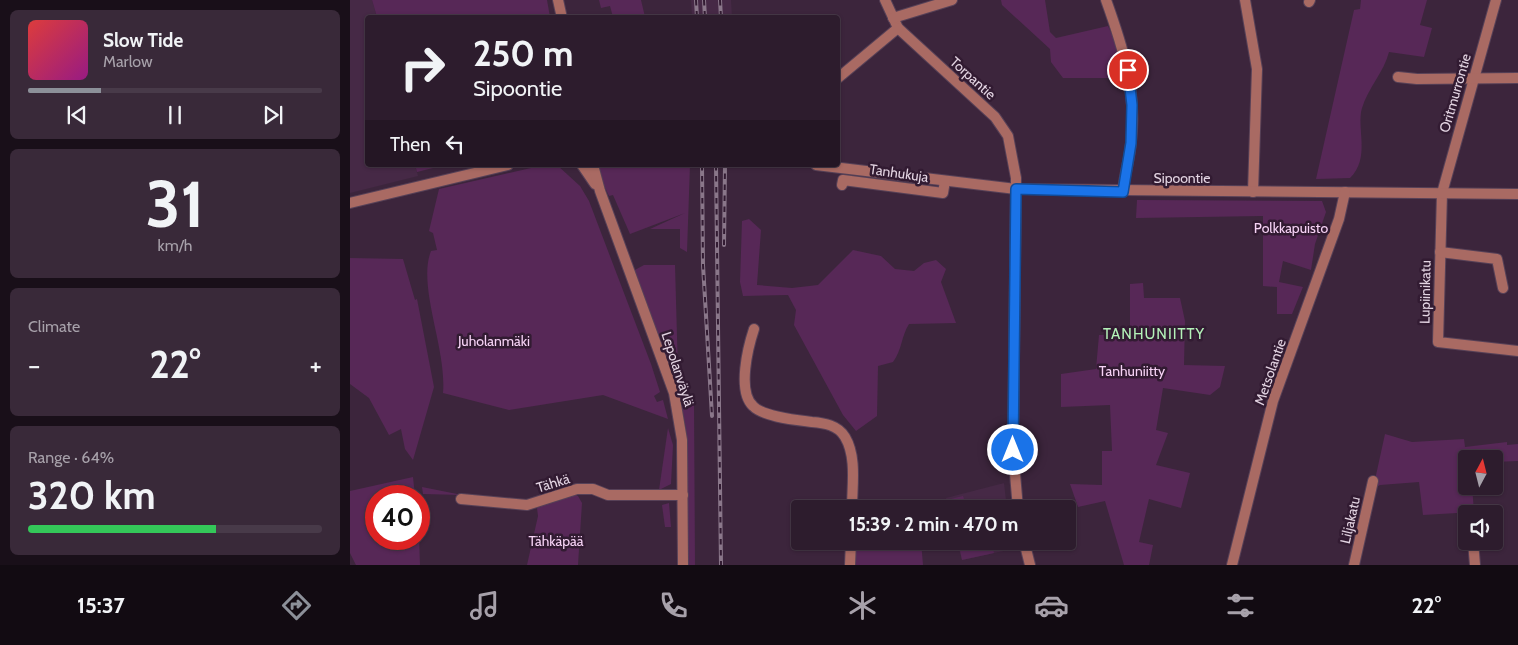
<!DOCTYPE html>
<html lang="en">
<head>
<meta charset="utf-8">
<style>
  :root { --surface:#2d1c2d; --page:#392939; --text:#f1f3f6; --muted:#a7a1aa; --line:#483a49; --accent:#8c9099 }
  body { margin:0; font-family:Cabin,sans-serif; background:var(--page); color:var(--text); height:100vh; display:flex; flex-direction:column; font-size:19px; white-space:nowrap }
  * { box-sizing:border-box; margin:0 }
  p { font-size:16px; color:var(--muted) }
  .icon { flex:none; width:28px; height:28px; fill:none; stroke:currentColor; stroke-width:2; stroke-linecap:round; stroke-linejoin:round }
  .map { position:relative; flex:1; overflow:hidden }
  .panel { display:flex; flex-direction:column; gap:10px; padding:10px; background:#190f19; width:350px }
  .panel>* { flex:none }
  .guide { position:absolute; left:15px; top:15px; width:475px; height:152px; border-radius:5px; box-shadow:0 1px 4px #0004,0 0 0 1px var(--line); background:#2d1c2d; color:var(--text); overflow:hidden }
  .needle { width:32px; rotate:7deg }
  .buttons { position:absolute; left:1108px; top:450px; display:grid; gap:10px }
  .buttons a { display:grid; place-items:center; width:45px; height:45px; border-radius:5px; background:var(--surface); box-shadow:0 1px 4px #0004,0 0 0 1px var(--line); font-size:25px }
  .speed { position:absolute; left:15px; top:485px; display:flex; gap:10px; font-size:25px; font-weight:700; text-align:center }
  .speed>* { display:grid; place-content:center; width:65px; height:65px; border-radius:50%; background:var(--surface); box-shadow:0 1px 4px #0004,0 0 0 1px var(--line); line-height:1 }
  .speed .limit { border:8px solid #d22; background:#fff; color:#111 }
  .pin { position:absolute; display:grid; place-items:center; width:42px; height:42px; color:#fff; margin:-21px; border:2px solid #fff; border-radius:50%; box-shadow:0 1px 5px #0007 }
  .me { position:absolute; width:55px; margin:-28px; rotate:0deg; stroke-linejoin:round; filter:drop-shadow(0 0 4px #0008) }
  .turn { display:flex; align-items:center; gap:18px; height:105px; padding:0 25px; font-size:22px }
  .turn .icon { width:65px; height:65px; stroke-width:2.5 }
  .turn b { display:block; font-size:35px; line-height:42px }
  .then { display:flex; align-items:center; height:48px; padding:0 25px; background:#0003; gap:10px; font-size:19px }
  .big { font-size:38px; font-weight:800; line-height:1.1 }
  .panel .card { flex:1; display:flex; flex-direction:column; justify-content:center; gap:8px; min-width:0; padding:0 18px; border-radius:8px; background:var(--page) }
  .panel .dial { align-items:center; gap:0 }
  .dial b { font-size:65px; line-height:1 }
  .song { display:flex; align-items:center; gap:15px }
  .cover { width:60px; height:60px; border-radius:8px; background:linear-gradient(135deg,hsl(0 70% 55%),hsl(310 70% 35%)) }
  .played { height:5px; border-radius:2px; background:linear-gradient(90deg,var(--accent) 25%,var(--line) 25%) }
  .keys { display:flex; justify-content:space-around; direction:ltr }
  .heat { display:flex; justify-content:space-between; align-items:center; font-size:28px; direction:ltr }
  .charge { height:8px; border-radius:4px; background:linear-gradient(90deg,#34c759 64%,var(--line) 0) }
  .trip { position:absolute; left:441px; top:500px; width:285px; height:50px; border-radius:5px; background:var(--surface); box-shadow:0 1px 4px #0004,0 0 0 1px var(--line); font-weight:800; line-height:50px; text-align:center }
  .tab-bar { display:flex; height:80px; justify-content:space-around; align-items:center; background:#120b12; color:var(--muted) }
  .tab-bar .icon { width:35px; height:35px }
  .tab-bar .active { color:var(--accent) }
  .tab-bar b { font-size:22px; color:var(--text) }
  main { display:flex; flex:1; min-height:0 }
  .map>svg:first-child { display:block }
  .built { fill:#462946 }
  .green { fill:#572857 }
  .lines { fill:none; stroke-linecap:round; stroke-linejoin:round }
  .minor-casing { stroke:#574157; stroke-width:12 }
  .minor { stroke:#a96a63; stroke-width:10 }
  .rail-casing { stroke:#8a778a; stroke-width:4 }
  .rail { stroke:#321b32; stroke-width:2; stroke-dasharray:5.5; stroke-linecap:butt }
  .route-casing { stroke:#114b97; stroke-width:12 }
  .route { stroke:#1a73e8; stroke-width:9 }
  .labels { text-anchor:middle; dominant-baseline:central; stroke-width:5; stroke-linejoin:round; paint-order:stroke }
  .street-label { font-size:14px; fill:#e3d4e2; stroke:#321b32 }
  .park-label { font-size:14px; fill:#f7d3f6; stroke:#321b32 }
  .neighbourhood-label { font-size:15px; letter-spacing:1px; fill:#b4f2b9; stroke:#321b32 }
</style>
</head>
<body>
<main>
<section class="panel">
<div class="card">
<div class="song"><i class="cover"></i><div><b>Slow Tide</b><p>Marlow</p></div></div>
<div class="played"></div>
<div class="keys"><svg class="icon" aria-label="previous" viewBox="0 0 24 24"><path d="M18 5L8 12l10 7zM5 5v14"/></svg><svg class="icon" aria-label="pause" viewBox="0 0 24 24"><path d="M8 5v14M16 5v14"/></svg><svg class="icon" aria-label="next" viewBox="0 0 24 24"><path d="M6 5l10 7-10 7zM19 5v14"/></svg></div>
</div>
<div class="card dial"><b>31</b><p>km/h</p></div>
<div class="card"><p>Climate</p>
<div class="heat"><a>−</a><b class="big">22°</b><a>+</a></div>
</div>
<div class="card"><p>Range · 64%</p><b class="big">320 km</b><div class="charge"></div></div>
</section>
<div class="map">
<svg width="1168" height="565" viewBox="0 0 1168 565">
  <rect width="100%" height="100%" fill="#3c253c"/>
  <!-- built -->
  <g class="built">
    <path d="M0,0H22L27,17L18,18V165H65L68,176L0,193Z"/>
    <path d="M341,0H381L382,17H342Z"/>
    <path d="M654,483L657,509H599L596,498Z"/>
    <path d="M607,541H661L663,549L612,560Z"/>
  </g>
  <!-- green -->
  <g class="green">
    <path d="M22,0H197L200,17H27Z"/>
    <path d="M249,0H291L295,17H263L260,6L251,8Z"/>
    <path d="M651,0H695L700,32L706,38L758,26L771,54L774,78H713L701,62L700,49L652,5Z"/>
    <path d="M1011,0H1077L1070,25L1082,28L1074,57L1039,52C1034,72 1018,88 1012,108C1006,128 1021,158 1000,178L966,179L1004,10L1010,9Z"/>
    <path d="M65,165H95L67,172Z"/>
    <path d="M194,165H207L230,186L239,201L301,364L310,392L304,396L307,402L313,400L318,419L253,395L159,410L93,393C97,349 67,286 81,251L87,250L83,233L79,231L89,189Z"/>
    <path d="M248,165H340L337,252L330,248V229H300L335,213L280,234L263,195L259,196L247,171Z"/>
    <path d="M787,200L972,201L976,212L965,244L961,270L933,261L929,282L953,287L942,314H927V287L913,286V216L786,218Z"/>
    <path d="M399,219L411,230L407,285L442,288L468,285L503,250L531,256L545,269L564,271L574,263L586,260L596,269L591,282L606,323L559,324C551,337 552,350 543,362L528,366L527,416L506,431L493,415L444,325L446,310L438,295L393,296L390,282L392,221Z"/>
    <path d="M0,258L53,259L65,300L67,299L84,387L63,460L55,449L51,429L39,435L19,398L0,384Z"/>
    <path d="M294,265H325L328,372L321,376L283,271Z"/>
    <path d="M793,283L794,298H830L835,321L834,365L875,366L870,387L860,395L813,388L806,430L818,433L806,465L840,473L831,508L799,499L789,542L803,545L799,565H774L755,501L728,507L720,484L752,485V451H762L760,405L711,407V374L746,369L749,335H780V284Z"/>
    <path d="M336,395L344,404L345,565H338L336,428L331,403Z"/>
    <path d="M318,428L323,445L321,484L309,490Z"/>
    <path d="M1035,434L1062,442L1114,439L1115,447L1157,442V445L1168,444V461L1144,462V459H1116V486H1122L1124,512L1073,515L1069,482L1030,485L1023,489Z"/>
    <path d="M63,477L65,496H26V539L69,537L70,565H6L0,553V491Z"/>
    <path d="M72,487L112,495L73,494Z"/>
    <path d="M224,495L228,496L232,503L228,565H177L188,516L187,508L189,505Z"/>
    <path d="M613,496L617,508L599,509L597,500Z"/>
    <path d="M319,503L321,527H315L312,505Z"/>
    <path d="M505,541H571L573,565H503Z"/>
    <path d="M608,541H641L644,553L612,560Z"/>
  </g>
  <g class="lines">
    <!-- minor casing -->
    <g class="minor-casing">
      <g id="minor">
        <path d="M208,0L212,18"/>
        <path d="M535,0L548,28L645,117L658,136L666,178L663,450L668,509"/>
        <path d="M756,0C773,47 787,92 781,142C780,159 774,175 773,191"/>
        <path d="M895,0L907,69L903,192"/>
        <path d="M1146,0L1092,193L1088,342L1168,351"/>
        <path d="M959,2L960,0"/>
        <path d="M543,18L602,0"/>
        <path d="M1048,77L1067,79L1168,78"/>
        <path d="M488,78L548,28"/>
        <path d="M232,165L245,184"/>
        <path d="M243,165L250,191L324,393L332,440L333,565"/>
        <path d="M466,165L666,189L1168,194"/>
        <path d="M492,185L493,180L593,193L595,181"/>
        <path d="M0,203L158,165"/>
        <path d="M1090,252L1147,259L1153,288"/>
        <path d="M404,329C398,347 387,391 403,406C413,417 447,420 462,422C474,423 488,425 495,437C507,457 502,486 502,509"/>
        <path d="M111,499L177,505L227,489H243L258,495H333"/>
        <path d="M1121,513V514"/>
        <path d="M674,541L680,565"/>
        <path d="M1123,541L1125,565"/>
        <path d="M500,565L501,541"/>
        <path d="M882,565L923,401L989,219L995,192"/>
        <path d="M1004,565L1023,481"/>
      </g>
    </g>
    <!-- minor -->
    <use href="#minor" class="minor"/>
    <!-- rail casing -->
    <g class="rail-casing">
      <g id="rail">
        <path d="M346,0L347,18"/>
        <path d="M354,0L355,18"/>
        <path d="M370,0L371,18"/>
        <path d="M352,165L353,265L362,416"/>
        <path d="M366,165L371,565"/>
        <path d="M374,245L375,165"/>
      </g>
    </g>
    <!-- rail -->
    <use href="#rail" class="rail"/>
  </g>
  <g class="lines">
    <!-- route casing -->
    <g class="route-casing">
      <path id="route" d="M663,450L666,189L773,192L781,143L782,105L778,70"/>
    </g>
    <!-- route -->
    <use href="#route" class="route"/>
  </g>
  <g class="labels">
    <!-- street labels -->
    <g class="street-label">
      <text transform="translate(623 78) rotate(42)">Torpantie</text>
      <text transform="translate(1105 93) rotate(-74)">Oritmurrontie</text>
      <text transform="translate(549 173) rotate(8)">Tanhukuja</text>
      <text x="832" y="178">Sipoontie</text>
      <text transform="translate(1075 292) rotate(-89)">Lupiinikatu</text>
      <text transform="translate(328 369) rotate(72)">Lepolanväylä</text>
      <text transform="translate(920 372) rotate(-71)">Metsolantie</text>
      <text transform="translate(203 483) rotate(-17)">Tähkä</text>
      <text transform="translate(1000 520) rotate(-77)">Liljakatu</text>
    </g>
    <!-- park labels -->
    <g class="park-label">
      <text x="941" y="228">Polkkapuisto</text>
      <text x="144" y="341">Juholanmäki</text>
      <text x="782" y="371">Tanhuniitty</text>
      <text x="206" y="541">Tähkäpää</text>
    </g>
    <!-- neighbourhood labels -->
    <g class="neighbourhood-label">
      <text x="804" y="334">TANHUNIITTY</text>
    </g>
  </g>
</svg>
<div class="buttons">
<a><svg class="needle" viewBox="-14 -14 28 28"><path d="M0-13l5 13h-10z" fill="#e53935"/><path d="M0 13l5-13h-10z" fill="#a7a1aa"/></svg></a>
<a><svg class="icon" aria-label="sound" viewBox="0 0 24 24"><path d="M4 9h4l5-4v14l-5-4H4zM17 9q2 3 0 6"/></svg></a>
</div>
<div class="speed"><div class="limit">40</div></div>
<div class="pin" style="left:778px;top:70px;background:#d93025"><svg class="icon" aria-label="arrive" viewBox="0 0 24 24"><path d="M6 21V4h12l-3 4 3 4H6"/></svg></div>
<svg class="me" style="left:663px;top:450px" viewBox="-20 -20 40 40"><circle r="17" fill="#1a73e8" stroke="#fff" stroke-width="3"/><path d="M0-11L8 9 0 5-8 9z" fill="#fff"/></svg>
<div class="trip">15:39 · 2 min · 470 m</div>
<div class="guide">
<div class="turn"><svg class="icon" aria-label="right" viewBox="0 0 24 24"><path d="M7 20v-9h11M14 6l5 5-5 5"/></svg><div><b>250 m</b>Sipoontie</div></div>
<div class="then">Then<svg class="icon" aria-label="left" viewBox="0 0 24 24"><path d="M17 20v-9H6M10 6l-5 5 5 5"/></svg></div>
</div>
</div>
</main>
<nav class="tab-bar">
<b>15:37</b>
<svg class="icon active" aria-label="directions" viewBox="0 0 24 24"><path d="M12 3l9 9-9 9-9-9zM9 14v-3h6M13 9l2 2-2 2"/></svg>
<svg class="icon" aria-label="music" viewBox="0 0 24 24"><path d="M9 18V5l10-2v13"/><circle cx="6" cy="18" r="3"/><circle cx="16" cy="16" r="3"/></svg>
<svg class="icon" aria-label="phone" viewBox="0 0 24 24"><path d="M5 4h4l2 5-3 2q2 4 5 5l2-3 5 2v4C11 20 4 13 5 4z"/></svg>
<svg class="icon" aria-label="climate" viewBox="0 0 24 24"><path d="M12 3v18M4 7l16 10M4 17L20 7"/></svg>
<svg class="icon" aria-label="car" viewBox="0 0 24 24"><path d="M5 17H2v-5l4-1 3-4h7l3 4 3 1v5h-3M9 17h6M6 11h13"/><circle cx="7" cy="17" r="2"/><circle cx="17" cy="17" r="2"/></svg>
<svg class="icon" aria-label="filters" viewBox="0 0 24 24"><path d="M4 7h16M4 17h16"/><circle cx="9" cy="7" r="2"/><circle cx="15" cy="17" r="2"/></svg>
<b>22°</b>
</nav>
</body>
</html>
